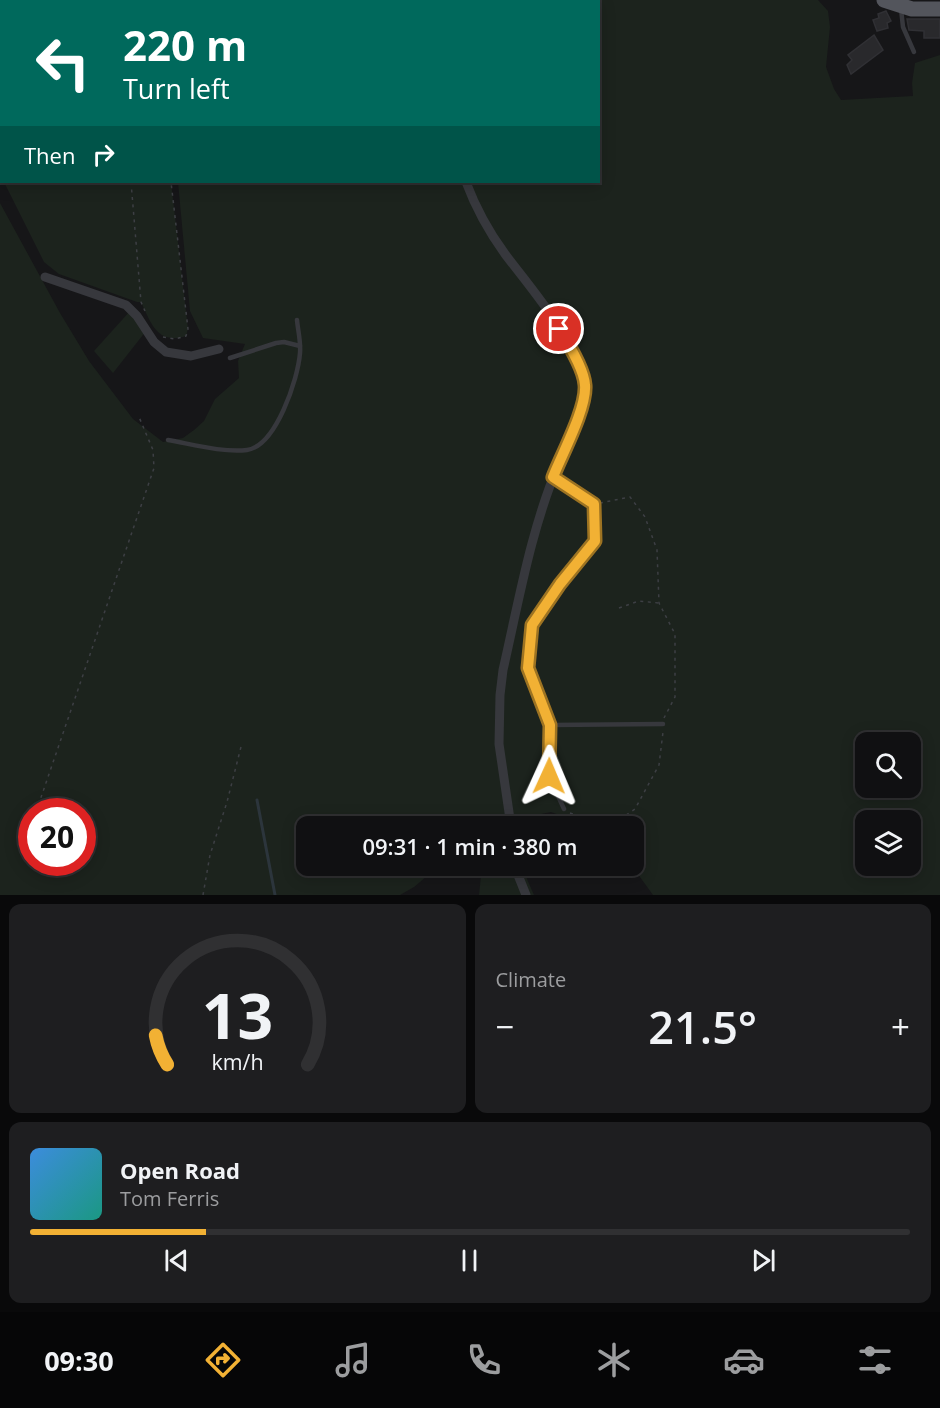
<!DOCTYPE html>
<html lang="en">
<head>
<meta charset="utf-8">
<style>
  :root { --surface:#101012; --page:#1e1e20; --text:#f1f3f6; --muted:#9c9d9f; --line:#303032; --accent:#f2b134 }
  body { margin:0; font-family:"Open Sans",sans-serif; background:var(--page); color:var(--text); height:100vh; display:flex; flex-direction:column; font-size:22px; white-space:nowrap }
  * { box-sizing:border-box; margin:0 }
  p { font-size:20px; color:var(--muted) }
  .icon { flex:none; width:33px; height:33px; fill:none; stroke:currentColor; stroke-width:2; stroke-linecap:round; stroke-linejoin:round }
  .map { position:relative; height:895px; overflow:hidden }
  .panel { display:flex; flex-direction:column; gap:9px; padding:9px; background:#09090a; flex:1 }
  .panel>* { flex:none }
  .banner { position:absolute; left:0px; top:0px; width:600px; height:183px; box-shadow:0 3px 15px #0003,0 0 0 2px var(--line); background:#00695c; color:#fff; overflow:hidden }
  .controls { position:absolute; left:855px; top:732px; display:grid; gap:12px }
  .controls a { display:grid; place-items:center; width:66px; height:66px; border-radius:12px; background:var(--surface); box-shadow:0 3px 15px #0003,0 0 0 2px var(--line); font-size:30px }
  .speed { position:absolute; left:18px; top:798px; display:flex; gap:12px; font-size:30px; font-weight:700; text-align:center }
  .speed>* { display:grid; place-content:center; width:78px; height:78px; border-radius:50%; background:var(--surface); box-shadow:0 3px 15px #0003,0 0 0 2px var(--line); line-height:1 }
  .speed .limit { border:9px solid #d22; background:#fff; color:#111 }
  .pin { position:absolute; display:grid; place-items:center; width:51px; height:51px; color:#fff; margin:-26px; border:3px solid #fff; border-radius:50%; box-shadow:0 2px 6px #0007 }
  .me { position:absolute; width:66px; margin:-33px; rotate:1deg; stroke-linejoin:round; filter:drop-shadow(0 0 4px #0008) }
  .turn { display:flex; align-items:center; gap:21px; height:126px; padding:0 24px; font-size:27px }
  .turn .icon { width:78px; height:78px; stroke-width:2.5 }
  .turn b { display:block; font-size:42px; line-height:51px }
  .then { display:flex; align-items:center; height:57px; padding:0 24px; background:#0003; gap:12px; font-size:22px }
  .big { font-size:45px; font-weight:600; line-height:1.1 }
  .panel .card { flex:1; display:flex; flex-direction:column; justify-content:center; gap:9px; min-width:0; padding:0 21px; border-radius:12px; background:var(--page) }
  .panel .dial { align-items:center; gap:0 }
  .dial svg { height:156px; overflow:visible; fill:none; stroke:var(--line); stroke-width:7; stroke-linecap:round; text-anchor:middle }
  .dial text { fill:var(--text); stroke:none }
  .song { display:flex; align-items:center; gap:18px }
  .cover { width:72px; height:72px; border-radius:9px; background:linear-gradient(135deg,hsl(210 70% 55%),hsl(170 70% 35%)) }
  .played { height:6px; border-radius:3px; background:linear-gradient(90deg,var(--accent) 20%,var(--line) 20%) }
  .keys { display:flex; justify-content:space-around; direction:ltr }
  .heat { display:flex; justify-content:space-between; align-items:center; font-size:33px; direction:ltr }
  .panel .tiles { flex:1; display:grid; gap:9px; grid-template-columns:1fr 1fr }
  .card:last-child { grid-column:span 2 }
  .trip { position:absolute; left:296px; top:816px; width:348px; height:60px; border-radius:12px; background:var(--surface); box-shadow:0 3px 15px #0003,0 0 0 2px var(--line); font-weight:600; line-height:60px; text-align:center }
  .tab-bar { display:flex; height:96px; justify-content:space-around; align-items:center; background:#060607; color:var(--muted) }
  .tab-bar .icon { width:42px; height:42px }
  .tab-bar .selected { color:var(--accent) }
  .tab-bar b { font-size:27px; color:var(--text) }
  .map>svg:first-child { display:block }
  .green { fill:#1c231d; fill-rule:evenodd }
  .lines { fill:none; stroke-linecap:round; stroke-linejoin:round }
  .stream { stroke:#2c353c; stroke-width:3 }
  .building { fill:#29292c; stroke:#303034; stroke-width:1.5 }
  .path { stroke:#3d3f44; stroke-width:1.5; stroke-dasharray:3 4.5; stroke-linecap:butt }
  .lane { stroke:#37383d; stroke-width:4.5 }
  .street { stroke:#37383d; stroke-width:9 }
  .primary { stroke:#53555c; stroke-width:15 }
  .route-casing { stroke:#9d7322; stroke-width:15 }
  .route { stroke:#f2b134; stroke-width:10 }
</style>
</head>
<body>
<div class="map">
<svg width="940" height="895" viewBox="0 0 940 895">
  <rect width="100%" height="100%" fill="#161618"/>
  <!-- green -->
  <g class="green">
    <path d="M263,0H818L828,11L830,27L826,67L834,89L841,100L913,96L912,83L915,63L940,55V895H653L632,866L633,826H588L551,812L522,818V826H306V866H439L414,887L400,895H0V203L60,313L89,361L133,419L163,442L183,438L194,430L204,421L215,399L239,378L238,361L245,344L203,338L190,311L178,182H598V2L263,1ZM866,742H910V788H866ZM32,812H82V862H32ZM866,820H910V866H866Z"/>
    <path d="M4,182H171L188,329L186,336C157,345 151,323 141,302H137L59,274L44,262Z"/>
    <path d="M131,310L146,331L113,373L94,351Z"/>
    <path d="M482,866H526L527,879L534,895H479Z"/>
  </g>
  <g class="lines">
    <!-- stream -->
    <path class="stream" d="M257,800L275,895"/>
  </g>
  <!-- building -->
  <g class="building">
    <path d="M886,11L891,21L887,23L888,28L877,31L873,20L879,18L878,14Z"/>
    <path d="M907,19H940V38H924V31L909,30Z"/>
    <path d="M874,35L883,50L851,74L847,65L852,60L848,55Z"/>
  </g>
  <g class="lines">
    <!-- path -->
    <g class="path">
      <path d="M131,182L141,302L145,311"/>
      <path d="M163,337L175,339L186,336L188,329L171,182"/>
      <path d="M600,503L630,497L645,517L657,550L659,603L675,634V697L664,718"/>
      <path d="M619,608L639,601L659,603"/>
      <path d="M36,812L154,468L153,450L139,417"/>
      <path d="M570,813L599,823L616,822L635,809L659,765L663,732"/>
      <path d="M31,828L32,826"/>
      <path d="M203,895L210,855L227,802L242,743"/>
    </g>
    <!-- lane -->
    <g class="lane">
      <path d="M901,9L903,27L914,52"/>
      <path d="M230,358L276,343L284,342L300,346"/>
      <path d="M168,440C191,444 223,453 247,450C276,446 298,379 300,353C301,342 298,331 297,320"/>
      <path d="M553,477L594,505L595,541L560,584L532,625L527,668L550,725L549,776L564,809"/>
      <path d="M550,725L663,724"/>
    </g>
    <!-- street -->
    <g class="street">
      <path d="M120,0V2"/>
      <path d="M376,0L377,2"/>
      <path d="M466,182C475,206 489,232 505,254C533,291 572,335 584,381C590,402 567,442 559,463C531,529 519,600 503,670L500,695L499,744L511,826"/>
      <path d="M45,277L126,305L137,316L154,342L166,352L191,356L219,349"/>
      <path d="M517,866L518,875L526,895"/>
    </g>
    <!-- primary -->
    <path class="primary" d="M884,0L912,9H940"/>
  </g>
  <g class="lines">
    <!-- route casing -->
    <g class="route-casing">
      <path id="route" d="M549,776L550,725L528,668L532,625L560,584L595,541L594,504L553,477C562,454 587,408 585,385C584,369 568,343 559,329"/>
    </g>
    <!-- route -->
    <use href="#route" class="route"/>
  </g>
</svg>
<div class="controls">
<a><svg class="icon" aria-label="search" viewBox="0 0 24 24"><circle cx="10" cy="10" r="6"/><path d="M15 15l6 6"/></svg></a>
<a><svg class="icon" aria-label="layers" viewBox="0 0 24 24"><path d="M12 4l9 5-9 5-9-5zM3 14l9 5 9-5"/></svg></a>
</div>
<div class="speed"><div class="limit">20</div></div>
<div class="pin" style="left:559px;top:329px;background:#d93025"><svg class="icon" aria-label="arrive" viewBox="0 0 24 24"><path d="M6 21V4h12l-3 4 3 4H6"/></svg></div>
<svg class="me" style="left:549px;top:776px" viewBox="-20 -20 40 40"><path d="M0-17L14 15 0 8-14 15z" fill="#f2b134" stroke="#fff" stroke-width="4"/></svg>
<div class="trip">09:31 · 1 min · 380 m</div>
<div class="banner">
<div class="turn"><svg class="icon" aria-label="left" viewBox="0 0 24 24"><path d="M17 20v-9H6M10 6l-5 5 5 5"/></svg><div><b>220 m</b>Turn left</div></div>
<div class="then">Then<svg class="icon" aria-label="right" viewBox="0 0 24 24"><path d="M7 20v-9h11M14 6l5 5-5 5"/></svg></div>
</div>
</div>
<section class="panel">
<div class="tiles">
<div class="card dial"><svg viewBox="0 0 100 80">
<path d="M14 69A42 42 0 1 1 86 69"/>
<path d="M14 69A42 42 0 0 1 8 54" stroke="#f2b134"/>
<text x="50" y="56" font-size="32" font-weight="700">13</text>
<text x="50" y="72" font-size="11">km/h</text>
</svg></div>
<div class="card"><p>Climate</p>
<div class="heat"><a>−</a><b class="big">21.5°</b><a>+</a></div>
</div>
<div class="card">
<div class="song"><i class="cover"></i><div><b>Open Road</b><p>Tom Ferris</p></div></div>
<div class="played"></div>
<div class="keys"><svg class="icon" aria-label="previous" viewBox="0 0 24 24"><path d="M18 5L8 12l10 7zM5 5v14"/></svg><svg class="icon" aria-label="pause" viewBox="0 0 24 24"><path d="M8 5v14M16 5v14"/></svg><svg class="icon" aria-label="next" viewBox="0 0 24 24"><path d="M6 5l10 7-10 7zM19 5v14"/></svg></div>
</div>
</div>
</section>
<nav class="tab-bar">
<b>09:30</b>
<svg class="icon selected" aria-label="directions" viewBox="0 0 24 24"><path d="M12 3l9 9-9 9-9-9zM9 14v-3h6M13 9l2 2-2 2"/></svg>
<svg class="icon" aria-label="music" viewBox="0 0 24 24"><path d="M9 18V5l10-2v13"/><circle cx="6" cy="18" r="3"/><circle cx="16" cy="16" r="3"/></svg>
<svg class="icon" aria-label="phone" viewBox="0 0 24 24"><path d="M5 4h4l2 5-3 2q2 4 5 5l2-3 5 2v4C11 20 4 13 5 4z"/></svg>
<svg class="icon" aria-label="climate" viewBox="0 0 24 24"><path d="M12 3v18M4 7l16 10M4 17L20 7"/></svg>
<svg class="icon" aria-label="car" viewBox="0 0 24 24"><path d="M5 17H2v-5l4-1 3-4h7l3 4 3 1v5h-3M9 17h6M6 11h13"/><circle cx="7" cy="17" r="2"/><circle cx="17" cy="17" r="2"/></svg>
<svg class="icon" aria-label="filters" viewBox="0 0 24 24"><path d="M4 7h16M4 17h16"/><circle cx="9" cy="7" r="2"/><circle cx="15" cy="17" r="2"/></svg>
</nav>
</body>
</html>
